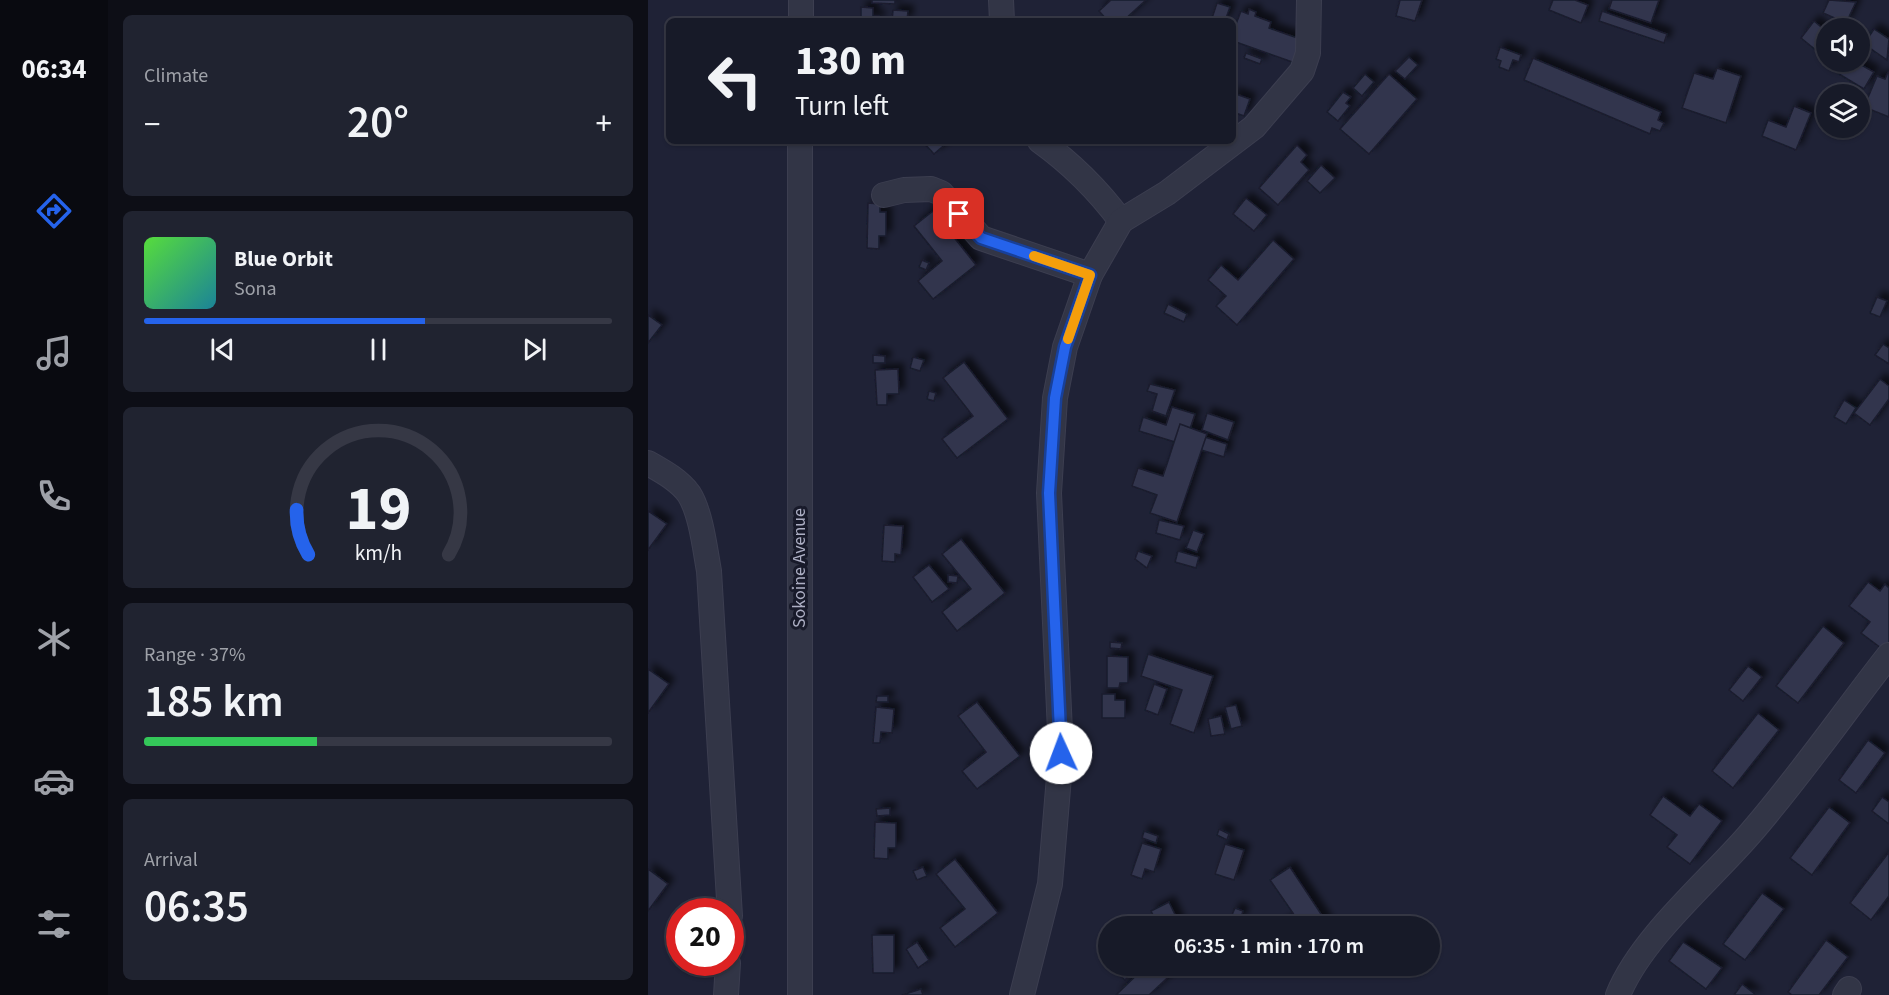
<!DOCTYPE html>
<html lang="en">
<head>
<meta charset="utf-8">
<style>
  :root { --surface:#171a28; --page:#202330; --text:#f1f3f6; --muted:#9ea1a8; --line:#363845; --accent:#2563eb }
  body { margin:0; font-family:"Source Sans 3",sans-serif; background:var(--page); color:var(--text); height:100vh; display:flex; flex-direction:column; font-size:22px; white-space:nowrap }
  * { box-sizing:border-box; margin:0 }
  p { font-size:20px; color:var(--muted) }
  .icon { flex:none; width:33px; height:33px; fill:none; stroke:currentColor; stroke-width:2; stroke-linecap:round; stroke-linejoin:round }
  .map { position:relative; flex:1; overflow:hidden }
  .panel { display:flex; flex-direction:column; gap:15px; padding:15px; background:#0d0e16; width:540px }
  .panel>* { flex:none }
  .guide { position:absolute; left:18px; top:18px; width:570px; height:126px; border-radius:9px; box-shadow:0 2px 4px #0004,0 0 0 2px var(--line); background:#171a28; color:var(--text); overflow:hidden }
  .controls { position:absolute; left:1168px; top:18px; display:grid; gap:12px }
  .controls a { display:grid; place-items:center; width:54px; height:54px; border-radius:50%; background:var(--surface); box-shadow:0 2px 4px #0004,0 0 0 2px var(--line); font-size:30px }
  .speed { position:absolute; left:18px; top:898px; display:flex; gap:12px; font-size:30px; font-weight:700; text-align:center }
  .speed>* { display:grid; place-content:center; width:78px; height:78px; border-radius:50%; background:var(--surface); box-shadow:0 2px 4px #0004,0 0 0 2px var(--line); line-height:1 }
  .speed .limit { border:9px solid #d22; background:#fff; color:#111 }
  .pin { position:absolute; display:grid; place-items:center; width:51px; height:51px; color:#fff; margin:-26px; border-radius:12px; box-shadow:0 3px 9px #0006 }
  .me { position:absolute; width:66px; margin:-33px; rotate:358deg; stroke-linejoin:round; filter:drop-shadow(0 0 4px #0008) }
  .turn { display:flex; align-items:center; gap:21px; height:126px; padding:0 30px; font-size:27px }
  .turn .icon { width:78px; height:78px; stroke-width:2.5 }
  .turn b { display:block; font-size:42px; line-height:51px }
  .big { font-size:45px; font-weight:600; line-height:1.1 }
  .panel .tile { flex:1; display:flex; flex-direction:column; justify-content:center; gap:9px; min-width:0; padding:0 21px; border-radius:9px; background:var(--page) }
  .panel .dial { align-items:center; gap:0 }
  .dial svg { height:156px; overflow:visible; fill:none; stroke:var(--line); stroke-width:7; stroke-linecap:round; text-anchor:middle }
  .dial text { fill:var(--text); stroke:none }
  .song { display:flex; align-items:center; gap:18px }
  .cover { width:72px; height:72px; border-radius:9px; background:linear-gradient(135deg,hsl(110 70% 55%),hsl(190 70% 35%)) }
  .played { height:6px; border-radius:3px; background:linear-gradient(90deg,var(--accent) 60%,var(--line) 60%) }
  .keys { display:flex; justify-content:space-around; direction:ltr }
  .heat { display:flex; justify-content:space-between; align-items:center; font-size:33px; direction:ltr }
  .charge { height:9px; border-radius:4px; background:linear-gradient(90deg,#34c759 37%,var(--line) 0) }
  .trip { position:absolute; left:450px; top:916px; width:342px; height:60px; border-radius:30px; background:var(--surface); box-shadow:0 2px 4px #0004,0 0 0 2px var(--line); font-weight:600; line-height:60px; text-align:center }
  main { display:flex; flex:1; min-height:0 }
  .tab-bar { display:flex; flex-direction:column; width:108px; justify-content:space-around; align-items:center; background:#090a10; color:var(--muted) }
  .tab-bar .icon { width:42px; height:42px }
  .tab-bar .on { color:var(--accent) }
  .tab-bar b { font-size:27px; color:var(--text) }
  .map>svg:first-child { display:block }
  .building { fill:#31354d; stroke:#1a1c2d; stroke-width:1.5; filter:url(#shadow) }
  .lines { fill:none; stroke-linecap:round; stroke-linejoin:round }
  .minor-casing { stroke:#3c3e50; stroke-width:26 }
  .minor { stroke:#323546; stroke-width:24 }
  .route-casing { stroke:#184099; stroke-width:15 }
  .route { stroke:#2563eb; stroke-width:10 }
  .slow { stroke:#f59e0b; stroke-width:10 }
  .labels { text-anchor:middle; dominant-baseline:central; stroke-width:6; stroke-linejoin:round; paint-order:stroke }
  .street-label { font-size:18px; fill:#acaec3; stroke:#181a2a }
</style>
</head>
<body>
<main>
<nav class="tab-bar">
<b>06:34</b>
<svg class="icon on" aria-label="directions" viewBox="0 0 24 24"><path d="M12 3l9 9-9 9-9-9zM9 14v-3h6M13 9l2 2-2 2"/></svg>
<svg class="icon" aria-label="music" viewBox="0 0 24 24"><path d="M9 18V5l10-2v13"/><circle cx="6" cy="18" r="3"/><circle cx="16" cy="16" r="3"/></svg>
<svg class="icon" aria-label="phone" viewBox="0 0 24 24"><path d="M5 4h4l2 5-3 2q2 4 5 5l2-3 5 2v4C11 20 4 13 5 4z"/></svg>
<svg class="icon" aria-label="climate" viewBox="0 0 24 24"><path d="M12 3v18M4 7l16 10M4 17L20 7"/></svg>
<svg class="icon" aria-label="car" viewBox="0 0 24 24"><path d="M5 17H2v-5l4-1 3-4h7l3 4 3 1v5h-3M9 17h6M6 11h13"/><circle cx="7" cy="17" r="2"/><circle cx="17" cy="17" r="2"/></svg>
<svg class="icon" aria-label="filters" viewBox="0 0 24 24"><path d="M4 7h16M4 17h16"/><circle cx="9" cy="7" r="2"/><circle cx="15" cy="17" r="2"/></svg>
</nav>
<section class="panel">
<div class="tile"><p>Climate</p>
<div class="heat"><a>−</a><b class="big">20°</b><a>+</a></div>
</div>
<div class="tile">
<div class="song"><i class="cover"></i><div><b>Blue Orbit</b><p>Sona</p></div></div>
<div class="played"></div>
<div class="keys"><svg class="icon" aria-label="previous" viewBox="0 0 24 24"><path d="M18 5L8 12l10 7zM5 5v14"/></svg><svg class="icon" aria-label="pause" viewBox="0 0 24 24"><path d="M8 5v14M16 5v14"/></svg><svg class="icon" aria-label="next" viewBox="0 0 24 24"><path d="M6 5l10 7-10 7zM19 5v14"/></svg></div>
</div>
<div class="tile dial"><svg viewBox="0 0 100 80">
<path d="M14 69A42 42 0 1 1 86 69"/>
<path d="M14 69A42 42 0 0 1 8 46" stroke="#2563eb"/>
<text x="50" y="56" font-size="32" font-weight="700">19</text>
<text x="50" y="72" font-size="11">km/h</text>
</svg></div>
<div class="tile"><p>Range · 37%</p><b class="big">185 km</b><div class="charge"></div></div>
<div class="tile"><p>Arrival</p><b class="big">06:35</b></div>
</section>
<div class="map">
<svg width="1241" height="995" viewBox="0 0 1241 995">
  <defs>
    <filter id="shadow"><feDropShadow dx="5.5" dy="-5.5" stdDeviation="3" flood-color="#0009"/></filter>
  </defs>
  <rect width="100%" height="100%" fill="#1f2236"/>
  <!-- building -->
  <g class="building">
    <path d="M224,0H247V4L224,3Z"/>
    <path d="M463,0H498L475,21H460L451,11Z"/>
    <path d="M752,0H774L767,21L748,16Z"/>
    <path d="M905,0H927L940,5L933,23L901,10Z"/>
    <path d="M964,0H1011L1003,23L961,9Z"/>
    <path d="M1181,0L1208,2L1198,23L1175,13Z"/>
    <path d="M569,3L582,7L577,21H563Z"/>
    <path d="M213,7L225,8V16H231V21H213Z"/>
    <path d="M601,9L608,12L607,16L623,22L621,28L658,41L650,64L585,41V32L593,11L600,14Z"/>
    <path d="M245,10L260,11L259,21H244Z"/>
    <path d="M954,11L1019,34L1016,43L951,21Z"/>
    <path d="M1166,21L1179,32V50L1174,55L1153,38Z"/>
    <path d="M1226,29L1241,39L1239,60L1216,44Z"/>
    <path d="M852,47L873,55L871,62L865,60L861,71L851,67L853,61L848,59Z"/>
    <path d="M598,53L614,59L612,64L596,58Z"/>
    <path d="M761,57L770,65L757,79L747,71Z"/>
    <path d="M885,58L1013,112L1010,120L1016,123L1012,131L1004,128L1002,134L876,80Z"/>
    <path d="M1191,62H1208L1226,72L1216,89L1186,71Z"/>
    <path d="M1069,68L1093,76L1078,123L1034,108L1046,73L1065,79Z"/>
    <path d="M1240,72H1241V117L1216,107L1229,76L1237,79Z"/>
    <path d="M717,74L726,82L714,96L705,88Z"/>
    <path d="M741,74L769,99L721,154L692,129Z"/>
    <path d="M695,92L703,97L698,103L702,106L690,121L679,112Z"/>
    <path d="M585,93L602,99L596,116L585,112Z"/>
    <path d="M1146,106L1163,113L1148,150L1114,136L1120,120L1138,127Z"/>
    <path d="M274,141H301L286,154Z"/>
    <path d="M649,145L659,155L653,162L661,170L630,205L611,188Z"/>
    <path d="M673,165L687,178L672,193L659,181Z"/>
    <path d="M598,198L619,215L606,231L585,214Z"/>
    <path d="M220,203L232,204V212H238V236H231V249L219,248Z"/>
    <path d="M285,211L328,265L285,299L270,281L294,261L266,226Z"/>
    <path d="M625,240L646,259L589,325L568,306L578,296L560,280L573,265L590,280Z"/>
    <path d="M274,260L281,263L278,270L271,267Z"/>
    <path d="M1229,297L1239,301L1232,317L1222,313Z"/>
    <path d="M520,304L539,314L536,322L516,313Z"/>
    <path d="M0,315L14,325L0,343Z"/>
    <path d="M1235,344L1241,348V364L1227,355Z"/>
    <path d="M225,355L237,356V363H225Z"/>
    <path d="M265,357L276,360L272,371L262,368Z"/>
    <path d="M316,362L360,419L309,458L294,439L325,416L295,378Z"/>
    <path d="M250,369L251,394H239V405H229L227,370Z"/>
    <path d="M1232,379L1241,386V399L1222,425L1206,413Z"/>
    <path d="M502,384L527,390L518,416L504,411L509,394L499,391Z"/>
    <path d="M281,391L288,393L286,401L279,399Z"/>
    <path d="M1196,400L1208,408L1198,424L1186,417Z"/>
    <path d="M524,407L547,414L541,432L579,444L576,457L491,431L495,417L518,425Z"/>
    <path d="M559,413L586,422L580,440L554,430Z"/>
    <path d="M532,424L559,434L529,522L502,513L509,495L484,486L490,468L515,476Z"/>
    <path d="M0,511L19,524L0,550Z"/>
    <path d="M511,520L536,526L532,540L508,533Z"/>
    <path d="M236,525L255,526L253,555L247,554V562L234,561Z"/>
    <path d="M545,530L556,534L549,552L538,548Z"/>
    <path d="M313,539L357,593L309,631L294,612L323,589L294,554Z"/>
    <path d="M490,551L504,556L499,568L487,559Z"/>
    <path d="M530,551L551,557L548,568L527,562Z"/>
    <path d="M281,565L301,589L284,602L265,577Z"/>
    <path d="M300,575L310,576L309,583L300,582Z"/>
    <path d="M1220,582L1232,591L1237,584L1241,588V646L1237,651L1213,633L1222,622L1201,606Z"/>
    <path d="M1175,626L1196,643L1150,703L1128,686Z"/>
    <path d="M462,642L474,643L473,649L462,648Z"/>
    <path d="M500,654L565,676L546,733L522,724L534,690L493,676Z"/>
    <path d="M459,656L480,657V683H472L471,688H459Z"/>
    <path d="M1100,666L1114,677L1095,701L1081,690Z"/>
    <path d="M0,669L21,684L0,713Z"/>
    <path d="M506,684L519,689L510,715L497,710Z"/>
    <path d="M454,694H467V700H477V718H454Z"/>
    <path d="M229,696H240V702H228Z"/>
    <path d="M329,702L372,756L329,789L314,771L338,752L310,716Z"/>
    <path d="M588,705L594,726L583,729L577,707Z"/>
    <path d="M228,707L246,709L244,733L233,732L232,743H225Z"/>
    <path d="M1110,713L1131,730L1085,788L1064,771Z"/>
    <path d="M573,716L577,734L563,736L560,719Z"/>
    <path d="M1220,740L1237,753L1208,793L1191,780Z"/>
    <path d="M1015,796L1042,816L1051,804L1074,821L1042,864L1019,847L1029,835L1002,815Z"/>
    <path d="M1234,797L1241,802V824L1224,811Z"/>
    <path d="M1181,807L1202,823L1164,875L1142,858Z"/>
    <path d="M242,808V815L229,816L228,809Z"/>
    <path d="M227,822L248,823V848H240V859L226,858Z"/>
    <path d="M571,829L581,834L579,840L569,835Z"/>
    <path d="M496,831L510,836L508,843L494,838Z"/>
    <path d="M494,843L513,849L506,872L497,869L494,879L483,875Z"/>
    <path d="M577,844L596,850L586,880L567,874Z"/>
    <path d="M1241,852V896L1223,920L1202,903Z"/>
    <path d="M307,859L350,913L307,947L292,928L317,909L288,874Z"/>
    <path d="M275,867L279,876L269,880L265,871Z"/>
    <path d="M642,867L679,923L674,927H630L647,916L622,880Z"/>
    <path d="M0,869L20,884L0,911Z"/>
    <path d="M1114,893L1136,909L1097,960L1075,944Z"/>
    <path d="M521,902L531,923L523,927H511L503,911Z"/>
    <path d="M587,908L595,911L592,921L583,917Z"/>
    <path d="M224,935H246V973H225Z"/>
    <path d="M1178,940L1200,957L1171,995H1144L1140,992Z"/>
    <path d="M269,942L281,960L270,968L258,949Z"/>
    <path d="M1035,942L1074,968L1058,989L1021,961Z"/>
    <path d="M471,966H487L489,967L477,980L467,971Z"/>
    <path d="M494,966H527L530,968L501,995H468L496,968Z"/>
    <path d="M1094,984L1108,995H1086Z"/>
    <path d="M273,989L275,995H254Z"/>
  </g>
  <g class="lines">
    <!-- minor casing -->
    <g class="minor-casing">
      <g id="minor">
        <path d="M353,0L354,21"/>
        <path d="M153,21V0"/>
        <path d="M392,141C424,164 450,190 473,221"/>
        <path d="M236,195L256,190L283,189L293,193L333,238L442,275"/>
        <path d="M0,463C14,471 31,480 41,494C53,513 57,549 61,571L82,916"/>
        <path d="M78,995L80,963"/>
        <path d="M152,995V141"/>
        <path d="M374,995L402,884L413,753L401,493L407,398L417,347L442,275L473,221L519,193L606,127L654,71L660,53L661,0"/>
        <path d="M970,995C993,938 1060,882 1100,836C1150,779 1194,715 1241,655"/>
        <path d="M1197,995L1201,989"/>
      </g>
    </g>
    <!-- minor -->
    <use href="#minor" class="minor"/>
  </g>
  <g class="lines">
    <!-- route casing -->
    <g class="route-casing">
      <path id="route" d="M311,214L333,238L442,275L417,347L407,398L401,493L413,753"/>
    </g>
    <!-- route -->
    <use href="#route" class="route"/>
    <!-- slow -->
    <path class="slow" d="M386,256L442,275L420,339"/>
  </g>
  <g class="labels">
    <!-- street labels -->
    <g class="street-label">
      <text transform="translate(151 568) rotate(-90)">Sokoine Avenue</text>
    </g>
  </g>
</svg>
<div class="controls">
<a><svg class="icon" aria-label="sound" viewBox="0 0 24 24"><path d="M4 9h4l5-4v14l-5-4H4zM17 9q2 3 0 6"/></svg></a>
<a><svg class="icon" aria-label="layers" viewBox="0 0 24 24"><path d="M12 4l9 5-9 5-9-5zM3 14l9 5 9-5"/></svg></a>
</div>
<div class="speed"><div class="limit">20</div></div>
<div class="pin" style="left:311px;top:214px;background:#d93025"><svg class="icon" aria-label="arrive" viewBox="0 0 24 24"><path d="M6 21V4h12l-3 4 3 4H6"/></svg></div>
<svg class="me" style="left:413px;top:753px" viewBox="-20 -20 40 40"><circle r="19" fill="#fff"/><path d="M0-13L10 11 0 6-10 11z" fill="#2563eb"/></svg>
<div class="trip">06:35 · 1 min · 170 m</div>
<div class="guide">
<div class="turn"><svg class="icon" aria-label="left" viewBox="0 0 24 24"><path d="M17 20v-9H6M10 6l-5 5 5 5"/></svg><div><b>130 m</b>Turn left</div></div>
</div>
</div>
</main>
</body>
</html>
